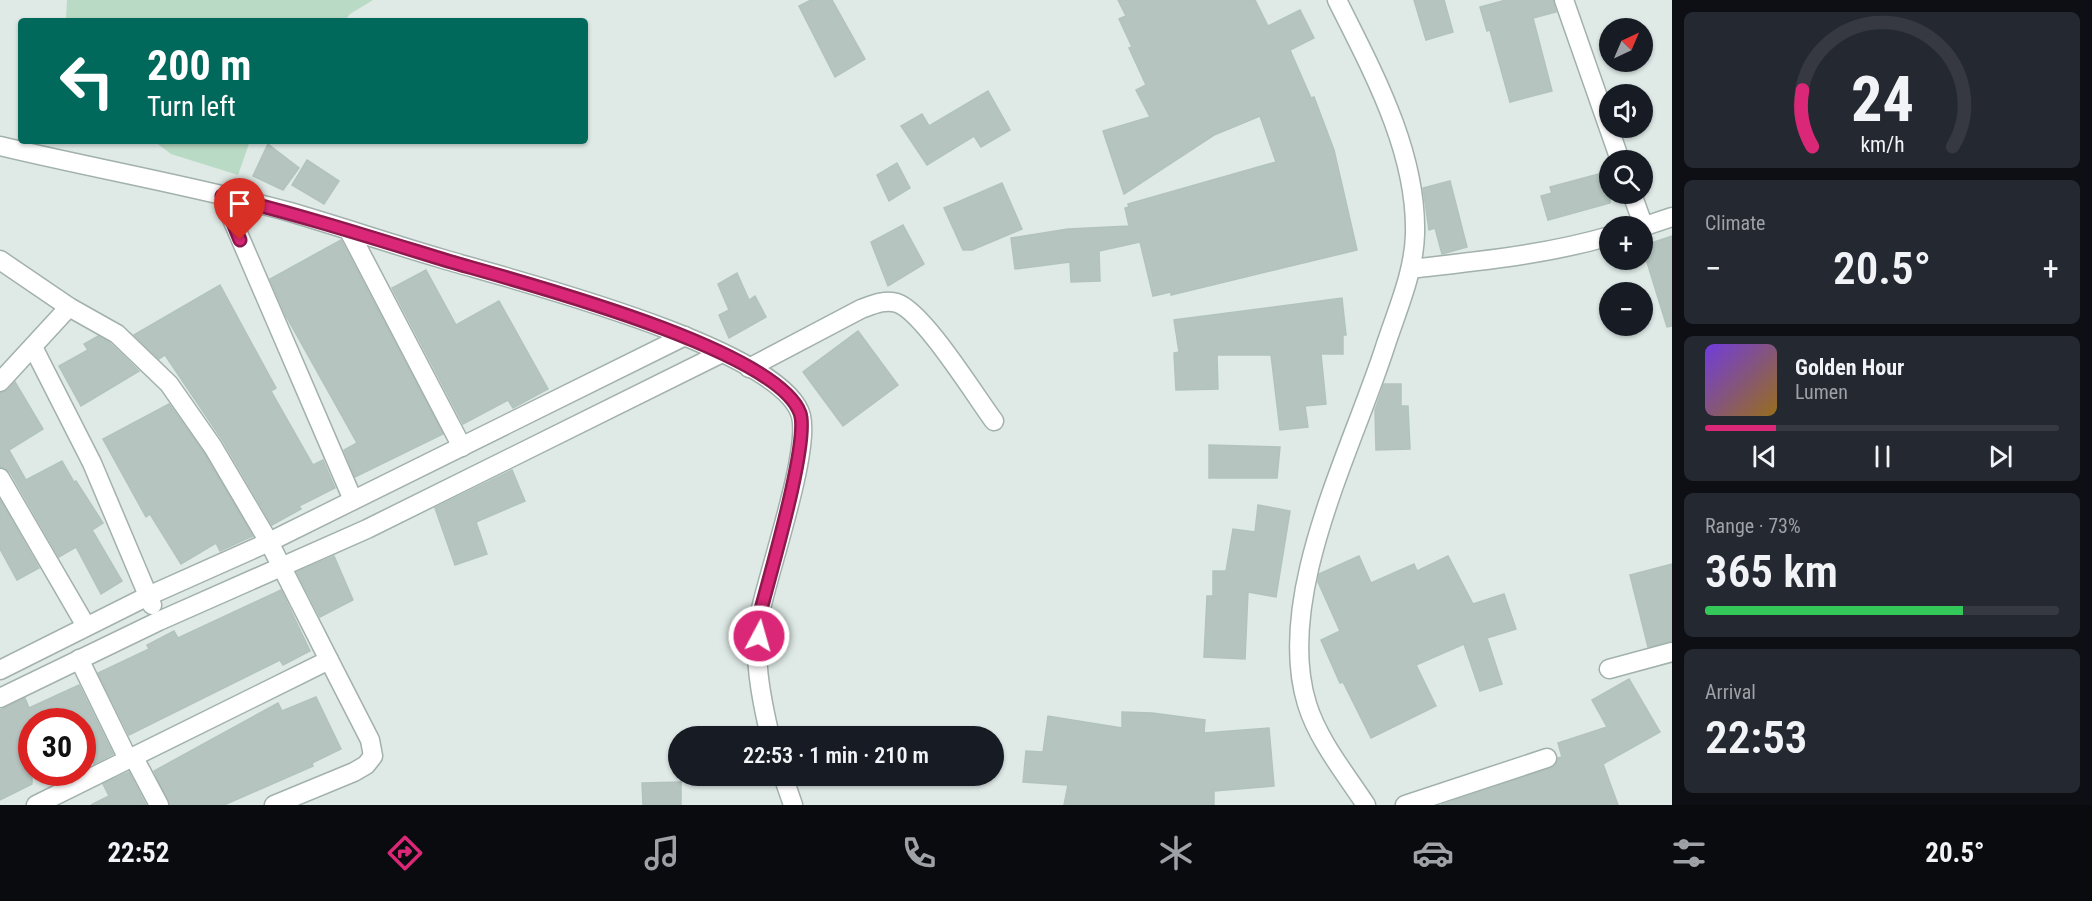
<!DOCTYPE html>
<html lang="en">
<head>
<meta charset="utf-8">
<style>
  :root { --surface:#171b24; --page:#242831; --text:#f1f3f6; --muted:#9ea1a6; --line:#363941; --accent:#db2777 }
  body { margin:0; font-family:"Roboto Condensed",sans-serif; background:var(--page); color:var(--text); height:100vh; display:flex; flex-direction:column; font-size:22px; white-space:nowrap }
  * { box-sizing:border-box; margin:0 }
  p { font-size:20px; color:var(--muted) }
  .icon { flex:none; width:33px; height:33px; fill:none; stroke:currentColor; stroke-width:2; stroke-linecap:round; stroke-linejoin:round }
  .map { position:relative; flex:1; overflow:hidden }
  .drawer { display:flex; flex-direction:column; gap:12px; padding:12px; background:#0d0f14; width:420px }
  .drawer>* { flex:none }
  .hud { position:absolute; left:18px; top:18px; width:570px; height:126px; border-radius:6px; box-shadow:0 2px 4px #0004; background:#00695c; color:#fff; overflow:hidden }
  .needle { width:39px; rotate:44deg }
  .tools { position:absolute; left:1599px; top:18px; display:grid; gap:12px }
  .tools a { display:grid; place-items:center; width:54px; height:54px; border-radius:50%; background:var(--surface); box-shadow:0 2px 4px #0004; font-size:30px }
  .speed { position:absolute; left:18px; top:708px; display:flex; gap:12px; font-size:30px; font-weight:700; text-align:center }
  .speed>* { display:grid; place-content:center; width:78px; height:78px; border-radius:50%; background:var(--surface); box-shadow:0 2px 4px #0004; line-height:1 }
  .speed .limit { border:9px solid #d22; background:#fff; color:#111 }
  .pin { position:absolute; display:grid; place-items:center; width:51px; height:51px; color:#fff; margin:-62px -26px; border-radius:50% 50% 50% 0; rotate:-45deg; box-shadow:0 0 6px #0007 }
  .pin .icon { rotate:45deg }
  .me { position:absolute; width:66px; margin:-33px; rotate:6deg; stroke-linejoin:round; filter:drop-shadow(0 0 4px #0008) }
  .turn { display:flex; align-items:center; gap:21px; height:126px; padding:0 30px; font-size:27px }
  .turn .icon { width:78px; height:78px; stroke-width:2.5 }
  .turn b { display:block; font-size:42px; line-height:51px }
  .big { font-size:45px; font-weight:600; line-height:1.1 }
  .drawer .widget { flex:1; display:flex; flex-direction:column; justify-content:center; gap:9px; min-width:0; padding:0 21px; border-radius:9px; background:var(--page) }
  .drawer .dial { align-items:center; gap:0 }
  .dial svg { height:156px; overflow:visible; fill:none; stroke:var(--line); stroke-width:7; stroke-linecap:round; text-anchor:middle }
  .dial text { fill:var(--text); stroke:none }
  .song { display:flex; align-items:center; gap:18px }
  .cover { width:72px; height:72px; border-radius:9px; background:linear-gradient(135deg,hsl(260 70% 55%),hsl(40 70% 35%)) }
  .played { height:6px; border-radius:3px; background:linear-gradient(90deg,var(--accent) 20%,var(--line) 20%) }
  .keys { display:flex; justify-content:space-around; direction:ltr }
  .heat { display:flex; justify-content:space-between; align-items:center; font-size:33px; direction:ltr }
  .charge { height:9px; border-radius:4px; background:linear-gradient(90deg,#34c759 73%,var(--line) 0) }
  .trip { position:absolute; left:668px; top:726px; width:336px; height:60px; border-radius:30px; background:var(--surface); box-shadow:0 2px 4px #0004; font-weight:600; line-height:60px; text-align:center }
  .menu { display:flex; height:96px; justify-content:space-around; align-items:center; background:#090b0e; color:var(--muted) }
  .menu .icon { width:42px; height:42px }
  .menu .selected { color:var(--accent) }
  .menu b { font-size:27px; color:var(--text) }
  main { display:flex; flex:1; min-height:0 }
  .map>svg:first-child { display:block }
  .green { fill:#b9dac4 }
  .building { fill:#b5c4bf; stroke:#b2c3bd; stroke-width:1.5 }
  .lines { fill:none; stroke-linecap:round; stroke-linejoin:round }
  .street-casing { stroke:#a2b1ad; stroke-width:21 }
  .street { stroke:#fff; stroke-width:18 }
  .route-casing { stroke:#8e194d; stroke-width:15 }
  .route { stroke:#db2777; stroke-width:10 }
</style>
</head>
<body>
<main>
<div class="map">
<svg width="1672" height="805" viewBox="0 0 1672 805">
  <rect width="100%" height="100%" fill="#dfeae6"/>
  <!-- green -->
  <g class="green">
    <path d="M67,0H373L350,14L344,21H66Z"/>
    <path d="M154,141H250L238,175L171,154Z"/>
  </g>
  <!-- building -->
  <g class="building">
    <path d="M811,0H832L865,59L835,77L799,6Z"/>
    <path d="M1118,0H1255L1268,26L1300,10L1314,38L1290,50L1311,98L1314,97L1334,150L1357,250L1171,295V292L1153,296L1140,242L1099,251L1100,281L1071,282L1070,262L1015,269L1011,238L1068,229L1129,226L1125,208L1129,207L1128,204L1276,162L1260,116L1214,135L1124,194L1103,131L1150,117L1136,90L1146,85L1129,48L1132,47L1119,19L1126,16Z"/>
    <path d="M1414,0H1444L1453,32L1426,40Z"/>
    <path d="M1506,0H1553L1556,12L1533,18L1552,91L1510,102L1490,30L1487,31L1480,7Z"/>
    <path d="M988,91L1010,130L981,147L974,136L927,165L901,126L922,114L929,126Z"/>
    <path d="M268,144L299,168L283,190L253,176Z"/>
    <path d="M307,160L339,181L324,204L292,185Z"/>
    <path d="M897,163L910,188L889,201L877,175Z"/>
    <path d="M1610,171V203L1548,220L1541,196L1552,193L1550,187Z"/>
    <path d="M1450,181L1467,247L1442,254L1435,228L1429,230L1423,188Z"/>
    <path d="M1002,183L1022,229L972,250H963L944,208Z"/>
    <path d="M903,225L924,264L888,286L871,242Z"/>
    <path d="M1672,236V326L1667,327L1642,246Z"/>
    <path d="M341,240L443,434L355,477L344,450L357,443L286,316L270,279Z"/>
    <path d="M426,270L456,325L499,301L548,389L513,408L508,400L463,424L392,288Z"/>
    <path d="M737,273L749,300L755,296L766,317L729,338L719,315L729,310L718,284Z"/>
    <path d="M220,285L276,388L271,391L313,465L323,460L335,488L299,506L301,509L272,525L223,441L165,355L159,359L134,335Z"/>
    <path d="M1342,298L1346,335H1343V354H1321L1326,404L1305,406L1308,427L1280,430L1271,355H1217L1218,389L1176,390L1174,353L1179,352L1174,320Z"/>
    <path d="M858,331L898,385L843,426L803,372Z"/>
    <path d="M98,336L110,343L139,371L81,406L59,366L88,350L84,344Z"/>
    <path d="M15,382L43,429L9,450L26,480L62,461L74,482L76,481L103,523L92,530L122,581L101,594L76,547L59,557L10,472L0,467V393L8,390Z"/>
    <path d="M1384,384H1401V406H1408L1410,449L1376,450L1375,410Z"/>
    <path d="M169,404L204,453L253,536L220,551L216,543L181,564L150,514L146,517L103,439Z"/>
    <path d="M1209,445L1280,447L1277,478H1209Z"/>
    <path d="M512,470L525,501L476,522L487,554L455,565L435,508Z"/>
    <path d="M0,500L39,568L17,580L0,549Z"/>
    <path d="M1258,505L1290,511L1276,597L1248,592L1245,659L1204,657L1207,596H1213V571H1226L1233,529L1255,532Z"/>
    <path d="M334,556L353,600L320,617L297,572Z"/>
    <path d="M1359,556L1371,583L1414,564L1417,571L1448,556L1473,604L1504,594L1516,629L1487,638L1502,684L1480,691L1464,644L1416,665L1436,706L1371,738L1343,682L1340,683L1321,640L1340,631L1318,582L1319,574Z"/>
    <path d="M1672,564V641L1648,647L1630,575Z"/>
    <path d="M281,590L310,651L283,665L280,660L129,735L98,673L149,649L147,645L174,631L178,638Z"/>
    <path d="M1629,679L1660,732L1603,764L1618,805H1441L1555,766L1558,758L1562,757L1558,743L1607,727L1592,700Z"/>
    <path d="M79,685L113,754L94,764L90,756L82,760V722H32V784L0,800V710L25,698L29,708Z"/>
    <path d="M316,697L341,749L312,763L313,766L224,805H170L154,771L278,703L282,711Z"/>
    <path d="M1122,712L1152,713L1205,720L1204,733L1269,728L1274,786L1214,791V805H1064L1068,785L1023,782L1026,751L1043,752L1048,716L1122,728Z"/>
    <path d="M129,772L146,805H91L109,796L103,784Z"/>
    <path d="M681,782V805H643L642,783Z"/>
  </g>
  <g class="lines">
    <!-- street casing -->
    <g class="street-casing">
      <g id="street">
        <path d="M1337,0C1373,72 1417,152 1415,234C1414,273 1397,310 1385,347C1352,450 1274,597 1307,704C1318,740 1345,773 1366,805"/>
        <path d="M1564,0L1620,160"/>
        <path d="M0,146C96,169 194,186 290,212C341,227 392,244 443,259C510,279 784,348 801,416C810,452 769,570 760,613C752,653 761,698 770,736"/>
        <path d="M1632,194L1644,227"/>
        <path d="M222,196L353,500"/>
        <path d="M1642,227L1672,217"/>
        <path d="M349,231L462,447"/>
        <path d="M0,260L69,307L117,334L169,384L213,447L269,542L329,660L36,805"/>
        <path d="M1411,269C1478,261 1545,255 1610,236"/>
        <path d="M33,347L92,463L152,605"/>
        <path d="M749,368L861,309C872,305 885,299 897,303C923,311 976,397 994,421"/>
        <path d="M0,382L69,307"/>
        <path d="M0,478L86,626"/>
        <path d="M79,659L128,759"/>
        <path d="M1609,669L1672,652"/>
        <path d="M0,670L148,596L269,542L685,336"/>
        <path d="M0,698L159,621L367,529L722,353"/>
        <path d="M133,756L159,805"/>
        <path d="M783,776L793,805"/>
        <path d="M274,805L354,772L366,765L373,756L370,740L329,660"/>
        <path d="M1405,805L1547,758"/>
      </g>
    </g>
    <!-- street -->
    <use href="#street" class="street"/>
  </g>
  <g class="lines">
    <!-- route casing -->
    <g class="route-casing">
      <path id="route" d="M240,240L222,196C298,214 373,238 448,261C517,281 776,348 800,413C810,441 768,581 759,617V636"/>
    </g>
    <!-- route -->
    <use href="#route" class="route"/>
  </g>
</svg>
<div class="tools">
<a><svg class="needle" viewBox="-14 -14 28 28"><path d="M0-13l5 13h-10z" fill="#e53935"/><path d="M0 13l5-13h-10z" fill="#9ea1a6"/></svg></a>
<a><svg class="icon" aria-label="sound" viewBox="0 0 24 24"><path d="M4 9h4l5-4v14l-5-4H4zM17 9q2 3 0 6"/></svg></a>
<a><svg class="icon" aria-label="search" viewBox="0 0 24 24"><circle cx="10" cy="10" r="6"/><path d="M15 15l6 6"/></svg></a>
<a>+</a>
<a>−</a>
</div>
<div class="speed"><div class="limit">30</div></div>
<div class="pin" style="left:240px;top:240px;background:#d93025"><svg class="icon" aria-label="arrive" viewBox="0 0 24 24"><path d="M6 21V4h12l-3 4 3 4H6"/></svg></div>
<svg class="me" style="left:759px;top:636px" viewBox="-20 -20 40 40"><circle r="17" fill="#db2777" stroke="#fff" stroke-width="3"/><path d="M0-11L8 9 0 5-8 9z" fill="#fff"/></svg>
<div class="trip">22:53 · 1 min · 210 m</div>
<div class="hud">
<div class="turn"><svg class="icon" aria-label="left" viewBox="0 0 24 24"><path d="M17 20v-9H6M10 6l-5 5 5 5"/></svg><div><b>200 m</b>Turn left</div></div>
</div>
</div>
<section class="drawer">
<div class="widget dial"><svg viewBox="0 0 100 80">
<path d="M14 69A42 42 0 1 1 86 69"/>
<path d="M14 69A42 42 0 0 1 9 40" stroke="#db2777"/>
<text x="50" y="56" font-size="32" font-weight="700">24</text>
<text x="50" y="72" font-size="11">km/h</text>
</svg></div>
<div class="widget"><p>Climate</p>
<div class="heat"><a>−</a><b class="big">20.5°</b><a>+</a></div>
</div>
<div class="widget">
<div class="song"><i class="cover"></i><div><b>Golden Hour</b><p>Lumen</p></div></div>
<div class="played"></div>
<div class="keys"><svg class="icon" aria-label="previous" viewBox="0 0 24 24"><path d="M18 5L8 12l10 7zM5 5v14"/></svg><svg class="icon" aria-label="pause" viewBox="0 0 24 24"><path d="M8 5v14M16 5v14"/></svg><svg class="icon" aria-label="next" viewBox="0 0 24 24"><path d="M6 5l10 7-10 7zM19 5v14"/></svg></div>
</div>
<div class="widget"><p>Range · 73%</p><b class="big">365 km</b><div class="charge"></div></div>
<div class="widget"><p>Arrival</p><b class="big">22:53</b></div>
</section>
</main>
<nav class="menu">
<b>22:52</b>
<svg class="icon selected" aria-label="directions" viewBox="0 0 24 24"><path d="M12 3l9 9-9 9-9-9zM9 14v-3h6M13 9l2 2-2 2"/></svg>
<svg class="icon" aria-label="music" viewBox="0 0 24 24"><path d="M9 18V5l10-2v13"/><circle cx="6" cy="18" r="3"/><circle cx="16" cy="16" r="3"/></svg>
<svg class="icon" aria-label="phone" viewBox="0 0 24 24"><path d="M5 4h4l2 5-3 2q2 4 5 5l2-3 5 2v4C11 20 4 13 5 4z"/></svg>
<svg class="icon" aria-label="climate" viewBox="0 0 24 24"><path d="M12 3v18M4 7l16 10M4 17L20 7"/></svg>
<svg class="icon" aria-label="car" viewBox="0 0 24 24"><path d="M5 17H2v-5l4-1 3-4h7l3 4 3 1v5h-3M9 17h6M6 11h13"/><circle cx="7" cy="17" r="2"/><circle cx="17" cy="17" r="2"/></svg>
<svg class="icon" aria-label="filters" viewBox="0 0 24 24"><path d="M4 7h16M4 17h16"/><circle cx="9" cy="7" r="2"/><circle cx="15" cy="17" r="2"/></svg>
<b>20.5°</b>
</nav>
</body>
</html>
